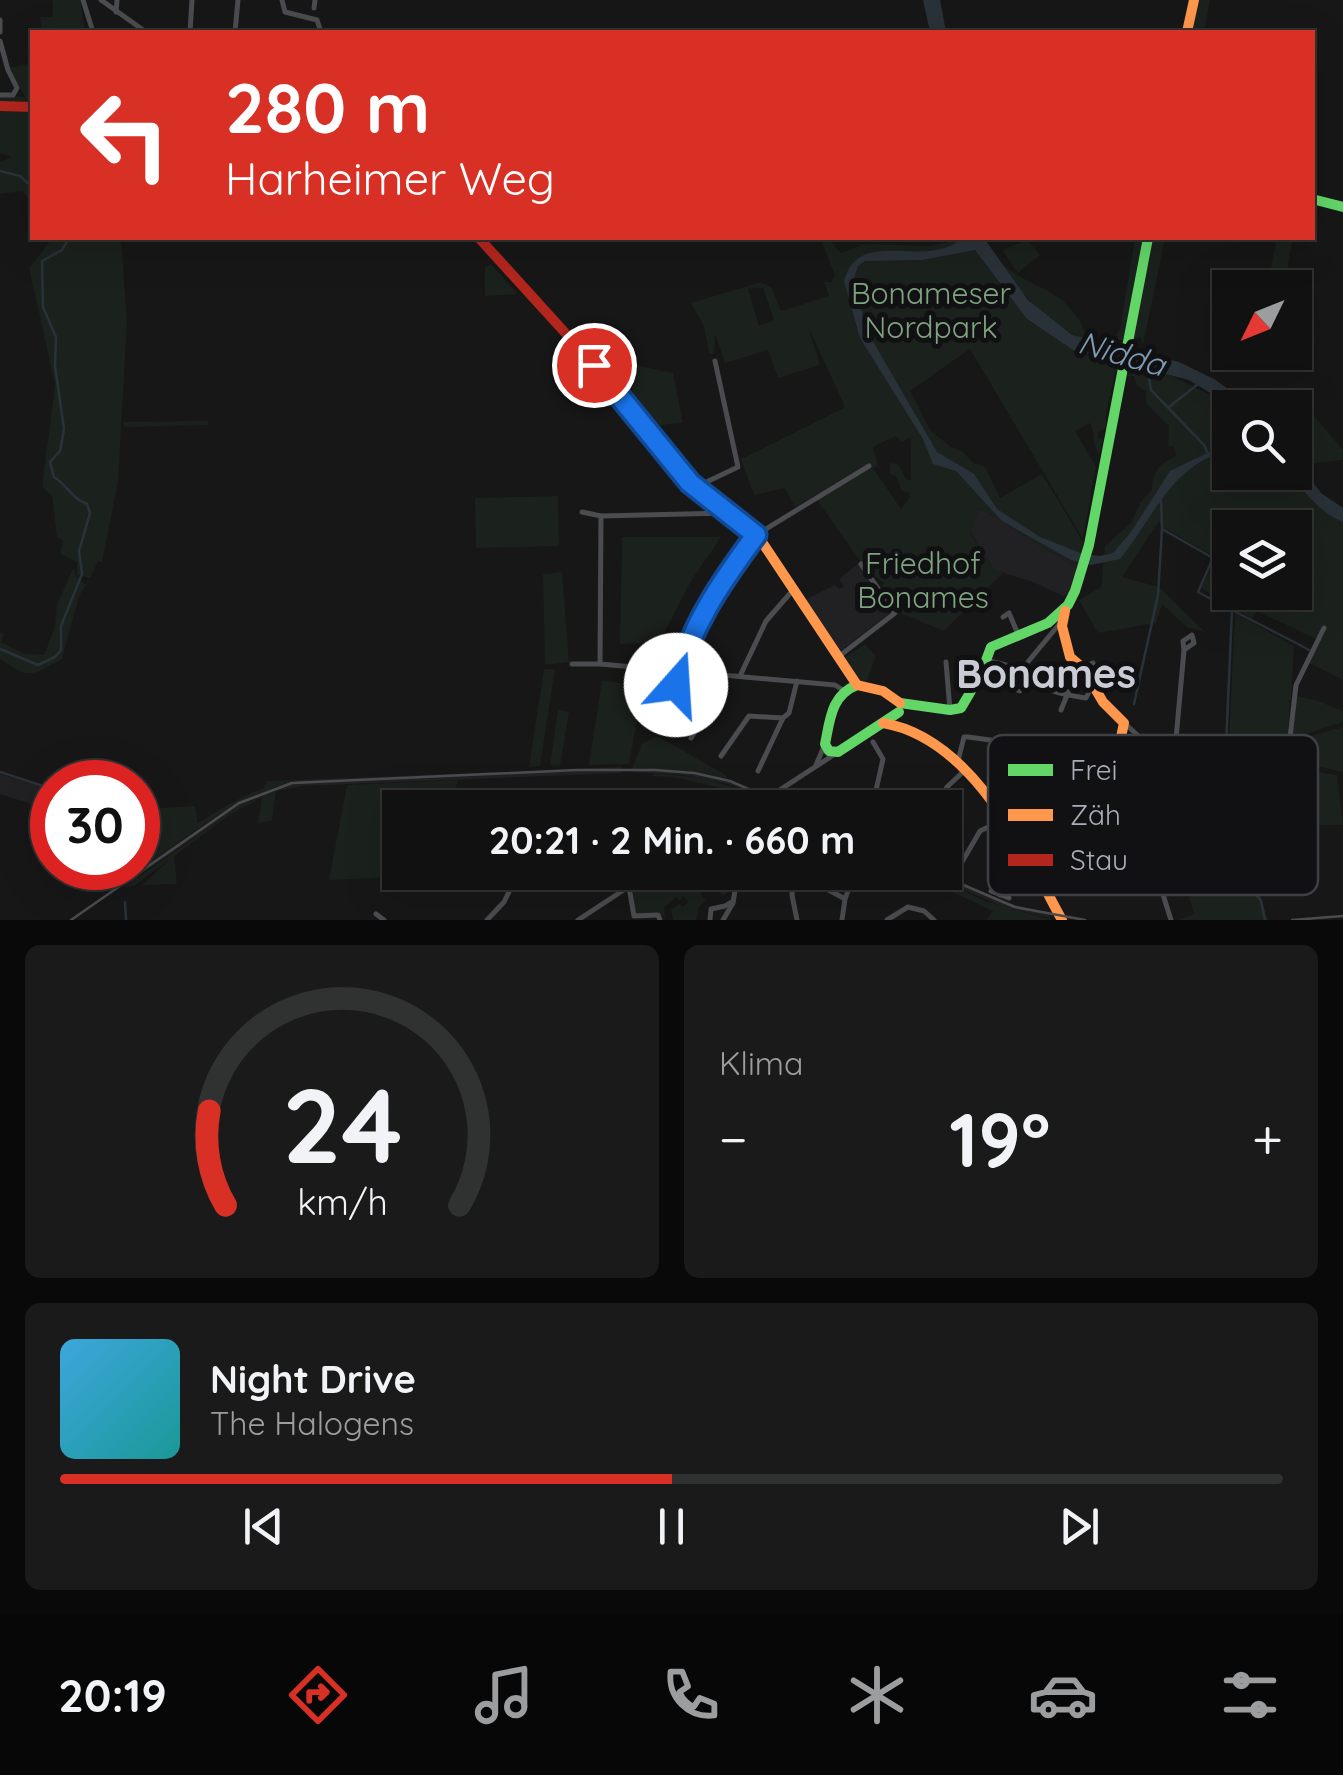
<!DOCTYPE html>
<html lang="de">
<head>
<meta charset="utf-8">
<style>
  :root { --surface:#111; --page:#1a1a1a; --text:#f1f3f6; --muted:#9c9d9f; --line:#303131; --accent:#d93025 }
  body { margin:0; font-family:Quicksand,sans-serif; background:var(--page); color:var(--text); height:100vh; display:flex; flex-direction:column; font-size:38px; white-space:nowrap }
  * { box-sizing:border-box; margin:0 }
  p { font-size:32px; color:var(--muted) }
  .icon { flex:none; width:55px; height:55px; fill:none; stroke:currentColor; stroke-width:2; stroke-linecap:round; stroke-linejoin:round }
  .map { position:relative; height:920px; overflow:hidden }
  .side { display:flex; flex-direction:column; gap:25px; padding:25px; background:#090909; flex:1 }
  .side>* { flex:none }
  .hud { position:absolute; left:30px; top:30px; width:1285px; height:210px; border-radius:0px; box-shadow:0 10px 40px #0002,0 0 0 2px var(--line); background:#d93025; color:#fff; overflow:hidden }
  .needle { width:65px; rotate:227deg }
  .controls { position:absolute; left:1212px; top:270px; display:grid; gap:20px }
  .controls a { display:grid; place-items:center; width:100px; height:100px; border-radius:0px; background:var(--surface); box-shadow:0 10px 40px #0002,0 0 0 2px var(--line); font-size:50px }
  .speed { position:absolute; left:30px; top:760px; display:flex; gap:20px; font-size:50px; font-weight:700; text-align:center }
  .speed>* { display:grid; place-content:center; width:130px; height:130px; border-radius:50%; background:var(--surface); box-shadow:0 10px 40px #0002,0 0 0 2px var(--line); line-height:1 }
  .speed .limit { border:15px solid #d22; background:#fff; color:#111 }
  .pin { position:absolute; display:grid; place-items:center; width:85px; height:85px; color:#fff; margin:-42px; border:5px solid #fff; border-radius:50%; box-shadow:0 2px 10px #0007 }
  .me { position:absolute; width:110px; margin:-55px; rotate:19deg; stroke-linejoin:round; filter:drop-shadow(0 0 8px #0008) }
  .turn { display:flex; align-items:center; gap:35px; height:210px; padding:0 30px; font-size:45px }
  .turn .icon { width:130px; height:130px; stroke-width:2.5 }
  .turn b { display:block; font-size:70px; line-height:85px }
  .big { font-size:75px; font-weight:700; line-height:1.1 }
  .side .tile { flex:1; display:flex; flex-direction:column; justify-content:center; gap:15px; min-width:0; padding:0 35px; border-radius:15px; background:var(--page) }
  .side .dial { align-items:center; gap:0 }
  .dial svg { height:260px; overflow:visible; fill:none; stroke:var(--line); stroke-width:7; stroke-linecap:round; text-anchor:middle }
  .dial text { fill:var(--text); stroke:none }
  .song { display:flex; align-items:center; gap:30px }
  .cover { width:120px; height:120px; border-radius:15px; background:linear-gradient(135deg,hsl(200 70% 55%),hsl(180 70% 35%)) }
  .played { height:10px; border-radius:5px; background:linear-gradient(90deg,var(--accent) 50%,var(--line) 50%) }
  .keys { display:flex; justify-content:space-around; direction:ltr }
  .heat { display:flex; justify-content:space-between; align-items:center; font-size:55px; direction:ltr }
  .side .tiles { flex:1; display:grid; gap:25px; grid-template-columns:1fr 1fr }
  .tile:last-child { grid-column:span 2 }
  .trip { position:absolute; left:382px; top:790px; width:580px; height:100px; border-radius:0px; background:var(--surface); box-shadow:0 10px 40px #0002,0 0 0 2px var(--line); font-weight:700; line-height:100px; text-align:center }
  .menu { display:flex; height:160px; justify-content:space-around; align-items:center; background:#070707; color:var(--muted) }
  .menu .icon { width:70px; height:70px }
  .menu .active { color:var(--accent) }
  .menu b { font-size:45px; color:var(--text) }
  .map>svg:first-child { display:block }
  .built { fill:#212124 }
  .green { fill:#1b211c; fill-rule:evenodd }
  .water { fill:#2a3239 }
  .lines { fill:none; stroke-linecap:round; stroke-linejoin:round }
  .stream { stroke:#2a3239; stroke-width:2.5 }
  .street { stroke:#4b4c50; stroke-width:5 }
  .fast { stroke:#63d668; stroke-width:10 }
  .slow { stroke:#ff974d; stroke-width:10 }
  .jam { stroke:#b3261e; stroke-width:10 }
  .tram { stroke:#4b4c4f; stroke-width:2.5 }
  .route-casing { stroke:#114b97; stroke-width:25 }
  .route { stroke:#1a73e8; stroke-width:18 }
  .labels { text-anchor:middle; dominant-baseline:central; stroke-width:10; stroke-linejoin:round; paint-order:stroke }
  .park-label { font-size:30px; fill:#7fa381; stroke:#111113 }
  .water-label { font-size:32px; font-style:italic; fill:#7f9bb3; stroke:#111113 }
  .district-label { font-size:40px; font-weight:bold; fill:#c9ccd4; stroke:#111113 }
  .key { fill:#111113; stroke:#3e4045; stroke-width:2.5 }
  .key-label { font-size:28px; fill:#a8adb8 }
</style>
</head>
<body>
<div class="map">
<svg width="1343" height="920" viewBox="0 0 1343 920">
  <rect width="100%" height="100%" fill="#171717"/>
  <!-- built -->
  <g class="built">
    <path d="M567,343L611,395H563L564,346Z"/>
    <path d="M979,508L1079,569L1073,591L1063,596L1033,582L994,570L970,531Z"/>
    <path d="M858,564L892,611L840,651L805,600L835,585L839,589L844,586L839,579Z"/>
    <path d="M622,767V773L301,786L276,791L243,804L125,885L123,881L241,800L271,786L300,780Z"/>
    <path d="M632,768L717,776L749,787L794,807H784L729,784L684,775L630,772Z"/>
    <path d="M0,774L45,788L34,805L0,794Z"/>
    <path d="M924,873H936L1004,902L1049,913L1050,918L1002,906Z"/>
  </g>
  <!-- green -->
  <g class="green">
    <path d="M53,0H80L85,32H42L40,17H53Z"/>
    <path d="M1197,0H1210L1204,32H1191Z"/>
    <path d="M32,63V102H0V96L25,97L9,68Z"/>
    <path d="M0,110L32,111V202L22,191L0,194V162L11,157L0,153Z"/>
    <path d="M53,238H121L127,322L118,482L102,562L98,561L90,578L77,575V562L60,554L63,540L57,537L52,496L42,487L55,384L29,268Z"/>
    <path d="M820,238H828L841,253L864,244L930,246L966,238L1028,320L1073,350L1117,365L1106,413V428L1099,432L1098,438L1103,439L1099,455C1091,440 1096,435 1090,423L1075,431L1096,467L1083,539L970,349L910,391L930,430L951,447L963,452L973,463L985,467L1000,498L1042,474L1085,545L1079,569L979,508L970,532L994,570L1004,572L944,631L896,611L880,590L884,583L866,569L817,500L871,467L865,465L795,507L785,488L754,495L741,459L845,407L808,326L820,365L778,378L768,350L725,363L715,334L714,354L709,353L704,326L691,303L761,282L771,287L781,311L829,296L824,282H832L835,275ZM763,288L774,320L759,326L748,289ZM896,436L901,442L910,438L911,444V481L906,479L898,464L890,463V474L896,476L902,491L910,493L909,499L901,509L873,468L878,466L873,447Z"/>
    <path d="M1135,238H1145L1127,340H1114L1120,329Z"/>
    <path d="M1151,238H1165L1143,345L1140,337L1134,339V330Z"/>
    <path d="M1277,238H1293L1284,287H1267Z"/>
    <path d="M1027,240L1040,255L1018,273L1002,250Z"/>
    <path d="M995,258C1032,293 1071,285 1088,341C1045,326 1022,292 995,258Z"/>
    <path d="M491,264L518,294L485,296V267Z"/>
    <path d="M616,361L673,373L683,423L650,426L613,383Z"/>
    <path d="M1130,367L1168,374L1223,401L1230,408V472L1290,473L1314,503L1343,522V680L1309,663L1320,641L1257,611L1252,619L1201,588L1216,557L1164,528L1159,521L1122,577L1159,587L1205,632L1188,628L1162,604L1156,623L1098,633L1079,600L1101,587L1105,546L1131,523L1140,503L1152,490C1153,470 1159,464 1176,456L1174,446H1168L1169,426L1146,403V391L1137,386L1134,376H1128ZM1230,528H1295V592H1230Z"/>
    <path d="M1304,404L1343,450V460L1309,464L1295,447V408L1290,407Z"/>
    <path d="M208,421V425L124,427L123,422Z"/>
    <path d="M558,496L559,546L476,548L475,498Z"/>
    <path d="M622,537H721L691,581L659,643L620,644Z"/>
    <path d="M74,567L76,577L86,585L79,596L62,659C30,676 32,680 0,659V632L4,634L1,642L23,653L44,655L55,627L57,604Z"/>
    <path d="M562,572L569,662L545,665L543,574Z"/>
    <path d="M1235,613L1294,646L1291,700L1287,702H1290L1287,743L1280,753L1229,741Z"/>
    <path d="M865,644L876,656L866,683L859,680L844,658Z"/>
    <path d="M544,669H555L540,766L529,767Z"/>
    <path d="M602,680L643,687L629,764L589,765Z"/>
    <path d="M1296,696L1316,700L1343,711V722L1291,739Z"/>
    <path d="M558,710L569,712L560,766L550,765Z"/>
    <path d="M1343,727V772L1290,760L1294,741Z"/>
    <path d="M657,736L726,775L728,779L695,772L632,768L642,744Z"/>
    <path d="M1221,746L1263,757V808L1317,806L1318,772L1337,775L1343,825L1263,826L1261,896L1268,920H1179L1194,914L1166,823L1193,817L1209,805L1206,783L1224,771L1225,754Z"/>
    <path d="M654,773L704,778L760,796L738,807L739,792L677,778L653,776Z"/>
    <path d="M300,780C230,795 180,846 120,882L121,877C153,853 226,801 264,788L267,781Z"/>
    <path d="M458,780L451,807L400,808V872L436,875L329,880L347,785Z"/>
    <path d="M623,787L633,789L649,807H618Z"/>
    <path d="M276,791L272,821L258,823L262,797L232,813L174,856L177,884L142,885L169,860L134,886L124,887L243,804Z"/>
    <path d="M195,806L198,824L138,863V809Z"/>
    <path d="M661,873H732L731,889L723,896L712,884L700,894L706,900L699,907L696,920H673L671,909L680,904L683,907L688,902L683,895L680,901L676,897L664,907L665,918L658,913L636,915L632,892Z"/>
    <path d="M916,873H924L988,902L1053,920H986L993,911L915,875Z"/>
  </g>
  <!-- water -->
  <g class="water">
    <path d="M923,0H940L946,32H930Z"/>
    <path d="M962,238H984L1028,300L1072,335L1179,362L1214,379L1253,407H1233L1189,380L1073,350L1027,319L975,250L922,260L865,261L858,266L853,281L868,333L937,452L974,474L997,509L1040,537L1083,554L1100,556L1113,553L1131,532L1170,471L1230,442V450C1171,464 1155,516 1120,559L1091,565L1071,560L1002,521L956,471L933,464L923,439L860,338L844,281C859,225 926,271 962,238Z"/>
    <path d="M1295,459L1321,493L1343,508V522C1319,512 1305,493 1290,473L1295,472Z"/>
  </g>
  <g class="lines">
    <!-- stream -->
    <g class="stream">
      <path d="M0,171L20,176L32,187"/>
      <path d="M1147,367L1151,390L1204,445L1207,452"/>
      <path d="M1169,407L1198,384"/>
      <path d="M1161,499L1162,529L1213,558L1198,592L1232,610L1226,747L1235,749L1229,859L1261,901L1265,920"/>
      <path d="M1232,610L1296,643"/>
      <path d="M1298,644L1309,650"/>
      <path d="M0,649L38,665L55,657L61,650V626L82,574L79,551L90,513L87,504C71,498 68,486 54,477L50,462L60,451L64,429L55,366L56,337L43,307L42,261L62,250L69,238"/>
      <path d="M1134,704L1158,595L1162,529"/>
      <path d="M0,772L46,787"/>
      <path d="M120,868L121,873"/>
      <path d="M125,902L126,920"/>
    </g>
    <!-- street -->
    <g class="street">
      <path d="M83,0L93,32"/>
      <path d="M101,0L146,32"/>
      <path d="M282,0L285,12L317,20L321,32"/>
      <path d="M314,8L315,0"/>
      <path d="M116,12L117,0"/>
      <path d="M0,20V32"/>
      <path d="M190,32L192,0"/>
      <path d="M235,32L238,0"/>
      <path d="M0,41L8,70L17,88L13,95H0"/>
      <path d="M698,486L738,467L715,361"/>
      <path d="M582,512L601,516L727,513"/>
      <path d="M1003,617L1009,613L1018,634"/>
      <path d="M838,657L895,613L861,564"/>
      <path d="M986,660L1022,669L1061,622"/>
      <path d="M946,662L950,710"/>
      <path d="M572,664H600L835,685L843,690"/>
      <path d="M600,664L601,516"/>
      <path d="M1012,668L1006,686L1020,691"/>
      <path d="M1083,668L1093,663"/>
      <path d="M1022,669C1040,691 1059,694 1086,698L1092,686"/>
      <path d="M740,676L766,621L793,590"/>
      <path d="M1061,710L1069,690L1074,662"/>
      <path d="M657,723L671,700L682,659L703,615L756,535L869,466"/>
      <path d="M1124,723L1152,748L1184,738L1222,742L1281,757L1289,746L1296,685L1324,628"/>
      <path d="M691,738L708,711L716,674"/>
      <path d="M1176,739L1184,650L1194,643L1192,635L1183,641L1184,650"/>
      <path d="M1165,743L1172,755L1170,770L1146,789L1149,800L1161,807C1188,793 1204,771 1195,739"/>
      <path d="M721,756L749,716L783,718"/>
      <path d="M958,761L964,737H968L1073,751H1118"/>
      <path d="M816,765L825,744"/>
      <path d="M1122,765L1137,760L1150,746"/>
      <path d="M1197,765L1209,763L1206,758H1199"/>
      <path d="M758,771L783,718L789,713L797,681"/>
      <path d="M1181,794L1187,800L1192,799L1187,788"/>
      <path d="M1134,802L1171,920"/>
      <path d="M752,808L835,754"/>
      <path d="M872,808L883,759L873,742"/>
      <path d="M935,808L947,787L964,771"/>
      <path d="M962,862L980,831L1005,819"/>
      <path d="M1091,866V891"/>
      <path d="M636,872L646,876"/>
      <path d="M794,872L792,895L797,920"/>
      <path d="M796,872L845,899"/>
      <path d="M523,873L527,872"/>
      <path d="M629,887L634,916L658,915L660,920"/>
      <path d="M991,891L1009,898"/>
      <path d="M1000,895L1008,879L1027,868L1106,865L1152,860"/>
      <path d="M376,914L384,920"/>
      <path d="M487,920L504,902L516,877"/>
      <path d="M578,920L651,872"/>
      <path d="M710,920L711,909L725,906L733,901"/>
      <path d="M723,920L733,903L738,872"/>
      <path d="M842,920L845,899L855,872"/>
      <path d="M887,920L908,907L924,911L934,920"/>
    </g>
    <!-- fast -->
    <g class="fast">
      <path d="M1312,199L1343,207"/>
      <path d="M857,685C831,695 830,720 825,744L829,751L838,752L899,712"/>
      <path d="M900,703L950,710L961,708L981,674L991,647L1048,623L1068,605L1075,591L1089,545L1148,238"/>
    </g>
    <!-- slow -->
    <g class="slow">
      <path d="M1187,32L1194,0"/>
      <path d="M752,533L760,539L857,685"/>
      <path d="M857,685L883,691L900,703"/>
      <path d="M883,723C972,738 1024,850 1062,920"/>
      <path d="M1005,819L1134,802L1118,751L1124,723L1103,702L1083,668L1070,657L1062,626L1065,611"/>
    </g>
    <!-- jam -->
    <g class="jam">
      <path d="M0,106L32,107"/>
      <path d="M479,238L578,347L690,483L752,533"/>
    </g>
    <!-- tram -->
    <g class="tram">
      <path d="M933,872L1015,907L1085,920"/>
      <path d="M71,920L239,803L292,783L577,770H655L694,773L730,781L792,808"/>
      <path d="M1292,920L1343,916"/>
    </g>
  </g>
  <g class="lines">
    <!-- route casing -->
    <g class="route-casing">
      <path id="route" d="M594,365L690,483L756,535C722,581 689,628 676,685"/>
    </g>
    <!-- route -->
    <use href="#route" class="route"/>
  </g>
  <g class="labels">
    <!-- park labels -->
    <g class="park-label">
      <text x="931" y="293">Bonameser<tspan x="931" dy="34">Nordpark</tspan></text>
      <text x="923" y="563">Friedhof<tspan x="923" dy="34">Bonames</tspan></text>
    </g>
    <!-- water labels -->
    <g class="water-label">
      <text transform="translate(1122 353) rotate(16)">Nidda</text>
    </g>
    <!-- district labels -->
    <g class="district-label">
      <text x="1046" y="673">Bonames</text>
    </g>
  </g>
  <!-- legend -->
  <rect x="988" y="735" width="330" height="160" rx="15" class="key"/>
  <rect x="1008" y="764" width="45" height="12" fill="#63d668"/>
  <rect x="1008" y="809" width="45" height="12" fill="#ff974d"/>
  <rect x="1008" y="854" width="45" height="12" fill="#b3261e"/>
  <g class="key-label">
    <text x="1070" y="780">Frei</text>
    <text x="1070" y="825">Zäh</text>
    <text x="1070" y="870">Stau</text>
  </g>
</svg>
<div class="controls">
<a><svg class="needle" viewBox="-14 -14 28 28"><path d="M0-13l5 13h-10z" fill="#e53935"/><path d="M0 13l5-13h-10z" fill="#9c9d9f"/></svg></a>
<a><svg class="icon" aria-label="search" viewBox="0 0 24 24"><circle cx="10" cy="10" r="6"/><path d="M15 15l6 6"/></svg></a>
<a><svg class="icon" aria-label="layers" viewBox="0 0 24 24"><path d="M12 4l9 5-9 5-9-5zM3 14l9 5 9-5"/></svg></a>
</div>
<div class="speed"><div class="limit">30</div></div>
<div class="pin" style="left:594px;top:365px;background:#d93025"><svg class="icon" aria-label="arrive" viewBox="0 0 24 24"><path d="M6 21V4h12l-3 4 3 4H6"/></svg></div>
<svg class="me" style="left:676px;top:685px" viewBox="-20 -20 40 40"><circle r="19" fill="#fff"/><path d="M0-13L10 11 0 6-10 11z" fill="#1a73e8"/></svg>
<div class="trip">20:21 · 2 Min. · 660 m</div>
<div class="hud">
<div class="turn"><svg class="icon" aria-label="left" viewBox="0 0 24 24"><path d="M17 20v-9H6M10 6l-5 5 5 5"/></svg><div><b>280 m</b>Harheimer Weg</div></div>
</div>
</div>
<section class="side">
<div class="tiles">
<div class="tile dial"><svg viewBox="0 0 100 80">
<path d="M14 69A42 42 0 1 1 86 69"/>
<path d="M14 69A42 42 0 0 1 9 40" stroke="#d93025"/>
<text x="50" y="56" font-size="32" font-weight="700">24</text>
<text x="50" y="72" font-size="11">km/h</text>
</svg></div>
<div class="tile"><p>Klima</p>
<div class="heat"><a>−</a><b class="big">19°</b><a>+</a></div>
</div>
<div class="tile">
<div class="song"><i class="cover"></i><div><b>Night Drive</b><p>The Halogens</p></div></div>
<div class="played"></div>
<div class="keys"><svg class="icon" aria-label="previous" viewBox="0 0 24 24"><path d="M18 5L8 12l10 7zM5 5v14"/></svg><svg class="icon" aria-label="pause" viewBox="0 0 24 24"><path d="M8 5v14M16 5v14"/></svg><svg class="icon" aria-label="next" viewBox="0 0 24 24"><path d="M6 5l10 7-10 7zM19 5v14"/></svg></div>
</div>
</div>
</section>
<nav class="menu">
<b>20:19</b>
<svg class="icon active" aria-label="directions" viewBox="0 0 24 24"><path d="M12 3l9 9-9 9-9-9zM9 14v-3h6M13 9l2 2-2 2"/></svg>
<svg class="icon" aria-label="music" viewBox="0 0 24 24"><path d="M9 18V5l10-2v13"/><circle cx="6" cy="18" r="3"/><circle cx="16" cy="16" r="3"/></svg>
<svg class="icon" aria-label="phone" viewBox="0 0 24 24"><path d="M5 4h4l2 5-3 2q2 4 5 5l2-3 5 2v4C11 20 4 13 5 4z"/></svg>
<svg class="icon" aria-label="climate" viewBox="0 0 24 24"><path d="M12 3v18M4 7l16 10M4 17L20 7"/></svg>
<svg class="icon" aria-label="car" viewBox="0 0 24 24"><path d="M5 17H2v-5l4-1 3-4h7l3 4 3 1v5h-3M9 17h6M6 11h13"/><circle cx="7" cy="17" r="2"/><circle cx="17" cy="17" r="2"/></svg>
<svg class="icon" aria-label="filters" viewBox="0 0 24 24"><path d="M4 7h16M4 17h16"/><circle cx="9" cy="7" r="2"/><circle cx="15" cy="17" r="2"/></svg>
</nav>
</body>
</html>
